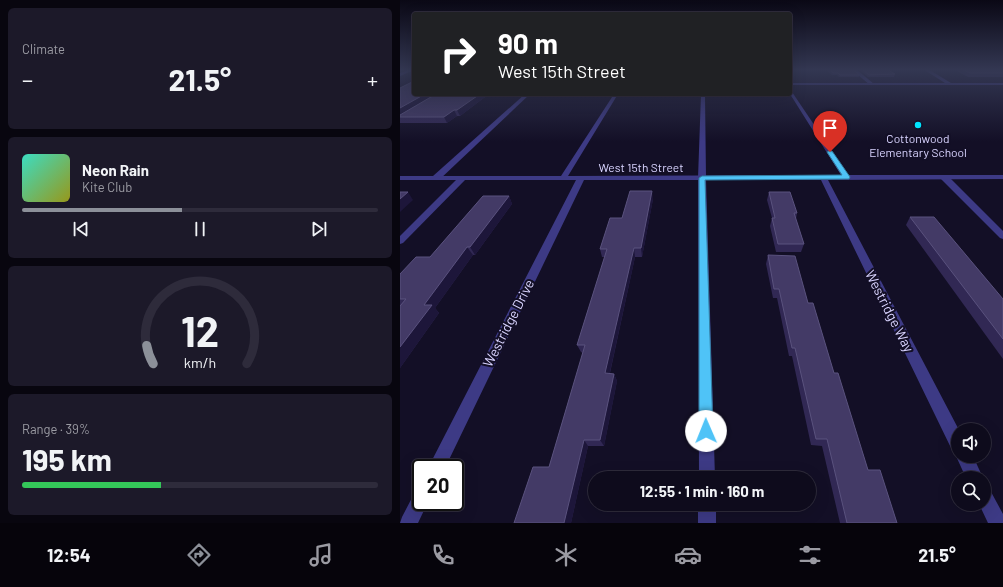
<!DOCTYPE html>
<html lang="en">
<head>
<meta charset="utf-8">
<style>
  :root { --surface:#0e0b1c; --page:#1c1929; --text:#f1f3f6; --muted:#9b9ba3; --line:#2e2b3b; --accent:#8c9099 }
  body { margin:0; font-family:Barlow,sans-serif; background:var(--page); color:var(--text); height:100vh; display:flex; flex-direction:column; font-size:15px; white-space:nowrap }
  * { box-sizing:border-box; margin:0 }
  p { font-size:13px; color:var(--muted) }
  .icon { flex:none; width:22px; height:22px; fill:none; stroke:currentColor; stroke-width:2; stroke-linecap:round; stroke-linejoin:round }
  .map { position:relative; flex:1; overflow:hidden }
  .details { display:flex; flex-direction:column; gap:8px; padding:8px; background:#08060f; width:400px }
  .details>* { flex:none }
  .hud { position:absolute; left:12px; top:12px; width:380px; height:84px; border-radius:4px; box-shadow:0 4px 16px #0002,0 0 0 1px var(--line); background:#202124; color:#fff; overflow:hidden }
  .fabs { position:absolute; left:551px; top:423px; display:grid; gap:8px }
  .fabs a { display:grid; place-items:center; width:40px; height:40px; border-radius:50%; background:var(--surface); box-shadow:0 4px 16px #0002,0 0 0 1px var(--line); font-size:20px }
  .speed { position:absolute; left:12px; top:459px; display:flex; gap:8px; font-size:20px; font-weight:700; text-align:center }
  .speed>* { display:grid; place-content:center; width:52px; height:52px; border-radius:50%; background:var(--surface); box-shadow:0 4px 16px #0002,0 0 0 1px var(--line); line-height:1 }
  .speed .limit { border:2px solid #111; border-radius:6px; background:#fff; color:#111 }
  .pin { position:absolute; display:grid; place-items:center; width:34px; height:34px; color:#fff; margin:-41px -17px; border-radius:50% 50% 50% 0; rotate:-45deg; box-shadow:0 0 4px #0007 }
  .pin .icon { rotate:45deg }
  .me { position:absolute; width:44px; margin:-22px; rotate:359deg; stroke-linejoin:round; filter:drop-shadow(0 0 3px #0008) }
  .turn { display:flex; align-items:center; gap:14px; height:84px; padding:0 20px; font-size:18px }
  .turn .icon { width:52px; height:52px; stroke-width:2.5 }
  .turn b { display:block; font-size:28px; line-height:34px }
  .big { font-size:30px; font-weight:700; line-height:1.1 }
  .details .widget { flex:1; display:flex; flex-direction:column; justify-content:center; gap:6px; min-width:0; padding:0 14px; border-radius:6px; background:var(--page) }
  .details .dial { align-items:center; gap:0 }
  .dial svg { height:104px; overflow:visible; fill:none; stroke:var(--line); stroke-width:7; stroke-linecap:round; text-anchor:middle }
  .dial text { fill:var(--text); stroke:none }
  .song { display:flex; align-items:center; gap:12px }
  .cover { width:48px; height:48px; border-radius:6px; background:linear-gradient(135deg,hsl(170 70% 55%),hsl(60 70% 35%)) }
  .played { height:4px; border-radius:2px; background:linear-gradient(90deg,var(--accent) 45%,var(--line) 45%) }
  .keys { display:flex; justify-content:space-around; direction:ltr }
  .heat { display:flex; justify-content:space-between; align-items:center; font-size:22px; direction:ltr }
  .charge { height:6px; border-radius:3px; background:linear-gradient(90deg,#34c759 39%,var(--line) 0) }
  .trip { position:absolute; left:188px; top:471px; width:228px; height:40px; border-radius:20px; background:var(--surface); box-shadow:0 4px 16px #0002,0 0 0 1px var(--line); font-weight:700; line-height:40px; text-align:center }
  .menu { display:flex; height:64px; justify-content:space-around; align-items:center; background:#06040b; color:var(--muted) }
  .menu .icon { width:28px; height:28px }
  .menu .selected { color:var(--accent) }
  .menu b { font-size:18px; color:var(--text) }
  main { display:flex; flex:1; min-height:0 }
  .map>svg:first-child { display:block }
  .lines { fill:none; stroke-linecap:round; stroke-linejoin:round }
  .lane { fill:#3d3a85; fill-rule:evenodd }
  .street { fill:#3d3a85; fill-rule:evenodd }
  .wall { fill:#312854 }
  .shaded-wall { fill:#1d163a }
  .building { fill:#433a66; stroke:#5a527e }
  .route { fill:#4fc3f7; stroke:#337fa1 }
  .poi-dot { fill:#00e5ff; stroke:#130f26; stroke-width:1.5 }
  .labels { text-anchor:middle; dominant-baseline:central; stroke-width:4; stroke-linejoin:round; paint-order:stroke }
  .far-poi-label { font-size:12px; fill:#d9d4ff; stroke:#130f26 }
  .far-street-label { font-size:12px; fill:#d9d4ff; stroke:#130f26 }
  .street-label { font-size:14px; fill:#d9d4ff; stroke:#130f26 }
</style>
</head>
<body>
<main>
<section class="details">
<div class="widget"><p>Climate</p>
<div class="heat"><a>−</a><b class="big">21.5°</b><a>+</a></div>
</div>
<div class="widget">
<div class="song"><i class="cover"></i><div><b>Neon Rain</b><p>Kite Club</p></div></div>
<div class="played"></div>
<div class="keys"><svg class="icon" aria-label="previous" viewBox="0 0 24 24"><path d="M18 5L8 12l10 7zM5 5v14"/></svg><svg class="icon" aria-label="pause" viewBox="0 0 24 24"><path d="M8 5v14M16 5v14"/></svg><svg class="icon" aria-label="next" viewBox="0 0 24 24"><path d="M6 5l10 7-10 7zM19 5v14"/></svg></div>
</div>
<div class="widget dial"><svg viewBox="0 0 100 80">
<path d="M14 69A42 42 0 1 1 86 69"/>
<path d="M14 69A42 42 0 0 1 9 55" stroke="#8c9099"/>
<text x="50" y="56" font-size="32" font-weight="700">12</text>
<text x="50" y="72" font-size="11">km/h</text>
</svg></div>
<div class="widget"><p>Range · 39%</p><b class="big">195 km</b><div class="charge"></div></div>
</section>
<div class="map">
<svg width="603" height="523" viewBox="0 0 603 523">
  <rect width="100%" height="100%" fill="#130f26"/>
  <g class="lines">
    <!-- lane -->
    <g class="lane">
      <path d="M11,69H14V70L0,76V73Z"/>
      <path d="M451,69H456L474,84L470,85Z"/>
      <path d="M125,94H130L39,180H33V176Z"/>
      <path d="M301,94H305L306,178L315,478H299L298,178Z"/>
      <path d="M541,175H547L603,231V239L600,238L541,179Z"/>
      <path d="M60,176H66L67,178L3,243L0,244V236Z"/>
      <rect x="298" y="504" width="18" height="19"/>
    </g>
    <!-- street -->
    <g class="street">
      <path d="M523,69H528L551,83H603V85H390V83H545Z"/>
      <path d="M390,89L448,175H603V179L428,180L559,430L558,456H573L583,478H566L556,456L558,452L552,450L421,180H184L45,468H28L176,180H0V176H161L214,94H218L168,176L441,175L390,94Z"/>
      <path d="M584,487L590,490L603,514V523H588L579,504H584Z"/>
      <path d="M21,489V502H28L18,523H0L2,517L15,492Z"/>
    </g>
  </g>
  <!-- wall -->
  <g class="wall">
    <path d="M425,69H453L459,75V77H439L437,75H432Z"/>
    <path d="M458,69H487L495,74L494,77H468Z"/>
    <path d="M553,69H603V77H568Z"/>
    <path d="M0,88L14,94H89L60,116H57L47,123H0Z"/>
    <path d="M369,192L397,213L396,219L404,244L401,252H376L370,226L372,218L367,200Z"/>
    <path d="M109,196L112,204L75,255H73L35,308L39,313L0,368V274L30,257Z"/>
    <path d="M253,199L242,257H235L210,373L214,374L217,381L204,446H188L171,523H114L149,467L183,353L181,352L177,345L205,257H202L200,249L222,218Z"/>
    <path d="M510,217L603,299V359L506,225Z"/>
    <path d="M368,255L408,303L434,373L468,470L497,523H440L422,446L411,445L392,356H389L377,298H373L366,264Z"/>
  </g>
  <!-- shaded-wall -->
  <g class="shaded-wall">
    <path d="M25,94H37L0,115V108Z"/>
    <path d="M80,94H89L60,116L57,110Z"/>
    <path d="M54,110L57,116L47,123L44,117Z"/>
    <path d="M252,191L253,199L242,257L241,248Z"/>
    <path d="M8,192L13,200L0,212V199Z"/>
    <path d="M109,196L112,204L75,255L70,247Z"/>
    <path d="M67,247L73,255L35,308L39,313L0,368V347L24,305Z"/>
    <path d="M234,248L235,257L208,381L205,373Z"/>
    <path d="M214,374L217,381L204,446L200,440Z"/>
    <path d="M184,440L188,446L171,523H164Z"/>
  </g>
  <!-- building -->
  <g class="building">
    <path d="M429,69H453L459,75H440L438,73H433Z"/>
    <path d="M462,69H487L495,74L469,75Z"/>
    <path d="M562,69H603V73H570Z"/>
    <path d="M14,81V94H25L0,108V88Z"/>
    <path d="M36,94H80L57,110H54L44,117H0V115Z"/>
    <path d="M230,191H252L241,248H234L205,373L214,374L200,440H184L164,523H114L133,467H149L185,345H177L207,249H200L210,218H222Z"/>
    <path d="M0,192H8L0,199Z"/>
    <path d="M369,192H390L397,213H394L404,244H378L372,218H375Z"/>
    <path d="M83,196H109L70,247H67L24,305H32L0,347V306L6,299H0V274L16,257H30Z"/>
    <path d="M510,217H534L603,299V339Z"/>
    <path d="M368,255L395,256L408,303H413L434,373H438L468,470H480L497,523H447L427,439H416L395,348H392L379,289H374Z"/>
  </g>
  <!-- sky -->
  <linearGradient id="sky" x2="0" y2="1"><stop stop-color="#0a0815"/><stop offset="0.49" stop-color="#333752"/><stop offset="1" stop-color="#333752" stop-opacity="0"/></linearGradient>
  <rect width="603" height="142" fill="url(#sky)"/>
  <!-- route -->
  <path class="route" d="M428,151H432L450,177L449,179L305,180L313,431L311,436L306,438L301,436L299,431V178L302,176L442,175L427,152Z"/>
  <!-- markers -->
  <circle class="poi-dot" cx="518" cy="125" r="4"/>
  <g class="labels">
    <!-- far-poi labels -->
    <g class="far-poi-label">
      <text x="518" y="138">Cottonwood<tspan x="518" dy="14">Elementary School</tspan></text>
    </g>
    <!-- far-street labels -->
    <g class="far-street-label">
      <text x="241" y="167">West 15th Street</text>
    </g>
    <!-- street labels -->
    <g class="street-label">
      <text transform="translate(490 311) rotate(63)">Westridge Way</text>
      <text transform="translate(108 323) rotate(-63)">Westridge Drive</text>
    </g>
  </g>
</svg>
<div class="fabs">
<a><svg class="icon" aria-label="sound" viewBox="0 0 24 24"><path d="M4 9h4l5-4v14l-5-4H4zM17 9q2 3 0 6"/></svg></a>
<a><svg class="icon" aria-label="search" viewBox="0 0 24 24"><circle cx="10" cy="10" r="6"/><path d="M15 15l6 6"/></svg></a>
</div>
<div class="speed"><div class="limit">20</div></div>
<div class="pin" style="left:430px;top:152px;background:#d93025"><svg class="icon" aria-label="arrive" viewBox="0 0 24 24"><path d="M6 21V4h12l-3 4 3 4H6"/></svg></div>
<svg class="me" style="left:306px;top:431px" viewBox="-20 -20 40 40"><circle r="19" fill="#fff"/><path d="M0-13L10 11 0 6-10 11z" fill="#4fc3f7"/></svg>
<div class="trip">12:55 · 1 min · 160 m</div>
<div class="hud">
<div class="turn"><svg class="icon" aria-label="right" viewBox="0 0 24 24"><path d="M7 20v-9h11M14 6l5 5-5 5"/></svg><div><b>90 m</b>West 15th Street</div></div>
</div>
</div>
</main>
<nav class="menu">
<b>12:54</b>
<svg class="icon selected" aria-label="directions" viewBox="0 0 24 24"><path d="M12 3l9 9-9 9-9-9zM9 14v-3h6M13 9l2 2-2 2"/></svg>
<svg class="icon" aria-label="music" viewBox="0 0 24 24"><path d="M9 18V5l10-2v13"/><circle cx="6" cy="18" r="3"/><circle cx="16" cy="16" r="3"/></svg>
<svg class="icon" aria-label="phone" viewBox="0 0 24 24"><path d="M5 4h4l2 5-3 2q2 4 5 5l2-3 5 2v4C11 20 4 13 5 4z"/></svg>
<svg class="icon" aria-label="climate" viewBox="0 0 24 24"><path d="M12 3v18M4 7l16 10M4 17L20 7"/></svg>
<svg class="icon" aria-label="car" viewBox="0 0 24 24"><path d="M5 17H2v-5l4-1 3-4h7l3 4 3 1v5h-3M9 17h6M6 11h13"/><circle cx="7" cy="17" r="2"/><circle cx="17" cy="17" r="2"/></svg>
<svg class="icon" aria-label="filters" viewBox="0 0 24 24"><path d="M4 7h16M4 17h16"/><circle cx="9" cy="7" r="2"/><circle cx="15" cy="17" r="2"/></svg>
<b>21.5°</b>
</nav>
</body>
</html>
